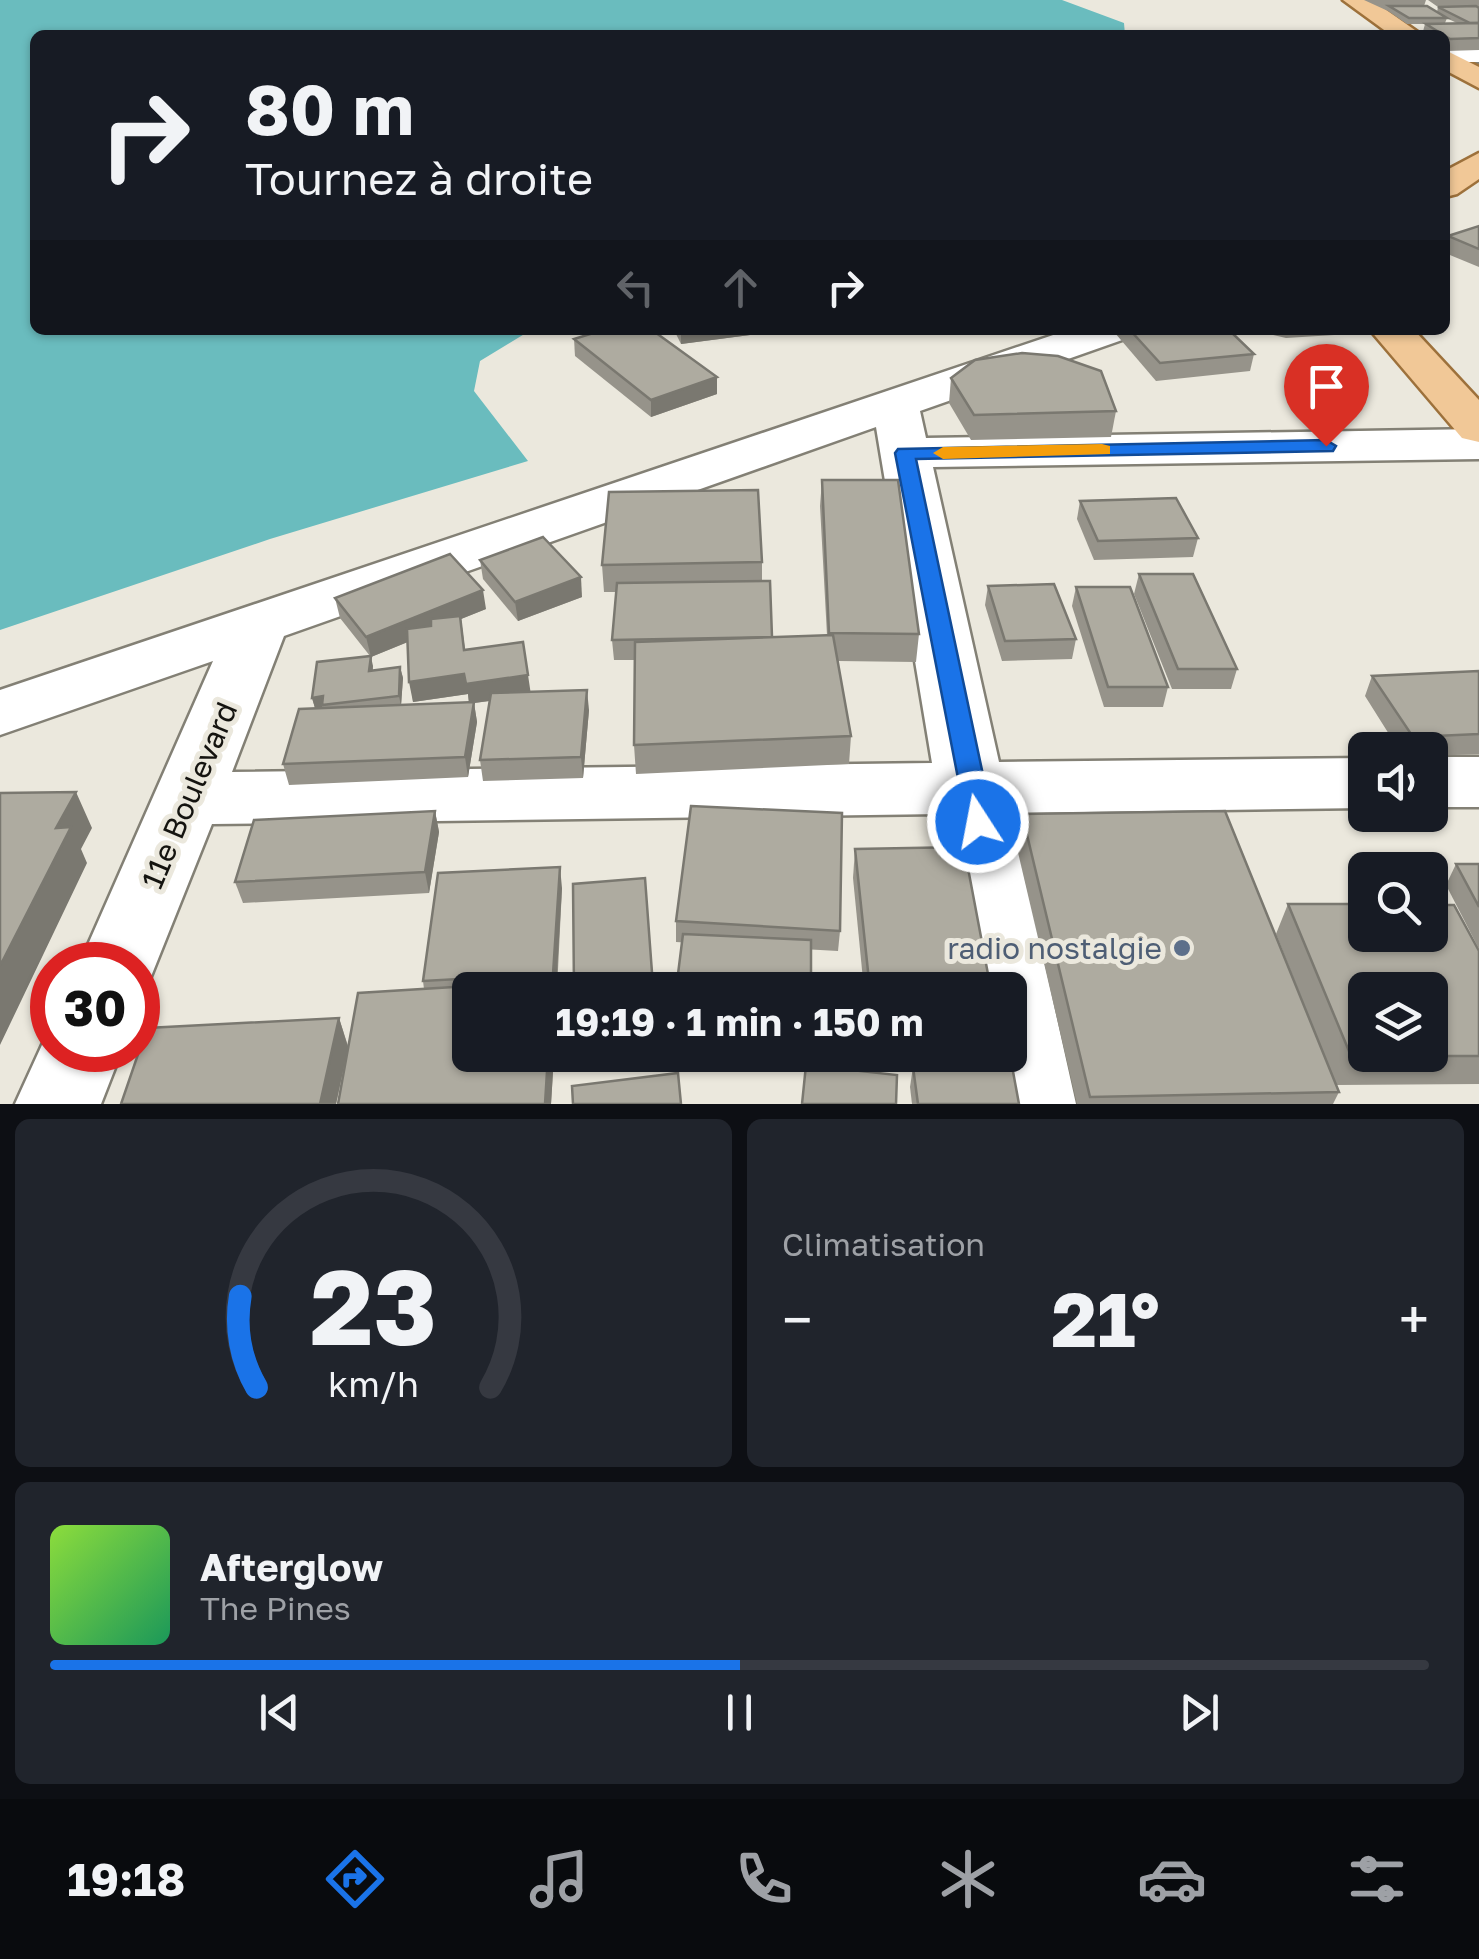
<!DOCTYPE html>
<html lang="fr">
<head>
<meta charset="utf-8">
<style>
  :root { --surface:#171b24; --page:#20242c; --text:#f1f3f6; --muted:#9ea1a6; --line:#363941; --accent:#1a73e8 }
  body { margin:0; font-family:"Golos Text",sans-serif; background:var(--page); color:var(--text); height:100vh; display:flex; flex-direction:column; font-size:38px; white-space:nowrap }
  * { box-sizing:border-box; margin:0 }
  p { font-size:32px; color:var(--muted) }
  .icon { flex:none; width:55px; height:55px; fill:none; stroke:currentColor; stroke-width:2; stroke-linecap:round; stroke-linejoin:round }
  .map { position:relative; height:1104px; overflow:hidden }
  .panel { display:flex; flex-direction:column; gap:15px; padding:15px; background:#0d0f14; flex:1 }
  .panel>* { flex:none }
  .guide { position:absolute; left:30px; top:30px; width:1420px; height:305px; border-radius:15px; box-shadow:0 2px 8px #0004; background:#171b24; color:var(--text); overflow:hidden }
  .buttons { position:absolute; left:1348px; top:732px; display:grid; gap:20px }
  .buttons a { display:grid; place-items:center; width:100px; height:100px; border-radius:15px; background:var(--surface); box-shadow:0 2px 8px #0004; font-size:50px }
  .speed { position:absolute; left:30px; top:942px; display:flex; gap:20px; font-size:50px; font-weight:700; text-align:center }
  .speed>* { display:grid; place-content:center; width:130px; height:130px; border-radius:50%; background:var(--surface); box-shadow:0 2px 8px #0004; line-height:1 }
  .speed .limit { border:15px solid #d22; background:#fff; color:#111 }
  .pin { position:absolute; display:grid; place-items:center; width:85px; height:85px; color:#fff; margin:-102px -42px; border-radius:50% 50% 50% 0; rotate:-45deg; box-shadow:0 0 10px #0007 }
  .pin .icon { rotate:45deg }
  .me { position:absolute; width:110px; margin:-55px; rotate:349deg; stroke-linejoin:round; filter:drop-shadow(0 0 8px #0008) }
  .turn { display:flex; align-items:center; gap:35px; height:210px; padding:0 50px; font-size:45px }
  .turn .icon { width:130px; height:130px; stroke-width:2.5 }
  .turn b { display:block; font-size:70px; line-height:85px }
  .lanes { display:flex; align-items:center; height:95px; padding:0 50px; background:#0003; justify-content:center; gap:50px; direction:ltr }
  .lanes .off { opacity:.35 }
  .big { font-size:75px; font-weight:700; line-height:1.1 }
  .panel .tile { flex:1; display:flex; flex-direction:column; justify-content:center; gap:15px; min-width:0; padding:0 35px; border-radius:15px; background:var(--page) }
  .panel .dial { align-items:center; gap:0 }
  .dial svg { height:260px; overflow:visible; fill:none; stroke:var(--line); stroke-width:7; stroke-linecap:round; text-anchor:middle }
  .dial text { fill:var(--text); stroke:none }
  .song { display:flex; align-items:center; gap:30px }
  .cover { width:120px; height:120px; border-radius:15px; background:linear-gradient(135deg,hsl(90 70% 55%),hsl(150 70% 35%)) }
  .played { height:10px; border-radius:5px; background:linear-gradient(90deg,var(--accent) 50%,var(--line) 50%) }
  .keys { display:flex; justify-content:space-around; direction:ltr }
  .heat { display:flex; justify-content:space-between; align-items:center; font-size:55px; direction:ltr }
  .panel .tiles { flex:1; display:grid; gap:15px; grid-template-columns:1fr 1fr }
  .tile:last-child { grid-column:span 2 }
  .trip { position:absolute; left:452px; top:972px; width:575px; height:100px; border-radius:15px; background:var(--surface); box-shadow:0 2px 8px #0004; font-weight:700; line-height:100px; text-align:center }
  .tab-bar { display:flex; height:160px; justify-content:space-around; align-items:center; background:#090b0e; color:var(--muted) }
  .tab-bar .icon { width:70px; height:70px }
  .tab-bar .current { color:var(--accent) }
  .tab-bar b { font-size:45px; color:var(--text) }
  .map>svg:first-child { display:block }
  .water { fill:#6abcbe }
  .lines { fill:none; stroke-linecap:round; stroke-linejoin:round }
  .minor-casing { stroke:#838075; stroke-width:5 }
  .major-casing { stroke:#9d713b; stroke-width:5 }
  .minor { fill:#fff; fill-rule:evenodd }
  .major { fill:#f1c897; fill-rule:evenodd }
  .wall { fill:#96938a; fill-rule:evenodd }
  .shaded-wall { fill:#7a7870 }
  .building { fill:#aeaba0; stroke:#7a7870; stroke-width:2.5; fill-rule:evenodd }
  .route { fill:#1a73e8; stroke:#114b97; stroke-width:2.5 }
  .slow { fill:#f59e0b }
  .service-dot { fill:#5c6f8a; stroke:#ebe8dd; stroke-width:4 }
  .labels { text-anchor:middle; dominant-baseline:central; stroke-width:10; stroke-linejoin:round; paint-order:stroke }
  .near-street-label { font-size:30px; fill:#14130f; stroke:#ebe8dd }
  .near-service-label { font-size:30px; fill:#4e5e75; stroke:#ebe8dd; text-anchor:end }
</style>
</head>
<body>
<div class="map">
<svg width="1479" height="1104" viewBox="0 0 1479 1104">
  <rect width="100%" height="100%" fill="#ebe8dd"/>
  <!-- water -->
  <path class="water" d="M0,0H1062L1124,23L1125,35H35V330H531L480,361L474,391L528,461L270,539L0,630Z"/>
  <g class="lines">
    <!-- minor casing -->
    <g class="minor-casing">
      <g id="minor">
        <rect x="1445" y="46" width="34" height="16"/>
        <path d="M1068,330H1131L1125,339L920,411L926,438L1479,429V459L933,467L999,762L1365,758V808L1011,813L1076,1104H990L982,1055H1010V990H971L941,814L212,824L146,989L138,991V965H79L213,661L0,735V690ZM876,427L932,763L232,772L284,636Z"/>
        <rect x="1430" y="757" width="49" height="50"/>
        <path d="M52,1023V1050H122L101,1104H15Z"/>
      </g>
    </g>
    <!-- major casing -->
    <g class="major-casing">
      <g id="major">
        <path d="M1343,0H1372L1422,35H1391Z"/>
        <path d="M1445,50L1479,67V88L1445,70Z"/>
        <path d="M1479,153V179L1457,194L1445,197V171Z"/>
        <path d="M1370,330H1414L1479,400V442L1462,438Z"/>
      </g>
    </g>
    <!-- minor -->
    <use href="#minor" class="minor"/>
    <!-- major -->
    <use href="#major" class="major"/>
  </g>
  <!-- wall -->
  <g class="wall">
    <path d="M1364,0H1426L1424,6L1437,12L1438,7L1428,0H1479V50L1446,51L1445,50V35H1422L1425,24H1407L1388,11ZM1444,17L1457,23H1445L1447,18Z"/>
    <path d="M1479,226V267L1445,253V244L1448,236Z"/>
    <path d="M674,330H750V335L681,344Z"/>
    <path d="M1115,330H1229L1254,354L1250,371L1156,381L1115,333Z"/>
    <path d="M1252,330H1336L1334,335L1286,338Z"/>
    <path d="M574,339L717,377V394L651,417L575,356Z"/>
    <path d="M951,378L1116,411L1111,437L971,440L949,403Z"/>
    <path d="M822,480L919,634L916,662L838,661L851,736L849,764L636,774L634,745V660H614L612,640L617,592H604L602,565L762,562V581L772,637L827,635L820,506Z"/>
    <path d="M1080,501L1198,538L1193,557L1094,560L1077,519Z"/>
    <path d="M480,560L582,597L518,621L483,579Z"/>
    <path d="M1139,574L1237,669L1231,689H1172L1134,594Z"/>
    <path d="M988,586L1076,639L1072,659L1002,661L985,605Z"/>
    <path d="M1076,587L1168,687L1163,707H1104L1072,606Z"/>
    <path d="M335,598L486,609L461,619L465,650L531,692L589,710L583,778L483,781L480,760L490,701L474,703L477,722L468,777L289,785L283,764L323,708L322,707L315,708L312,698L370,656L340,618ZM408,642L413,702L468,694L469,702L401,705L403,678L400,667L373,671L371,657Z"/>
    <path d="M1479,671V754L1430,756V750H1399L1365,696L1372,676Z"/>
    <path d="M435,811L439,832L429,893L243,903L235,882Z"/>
    <path d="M1022,814L1339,1092L1333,1104H1077L1016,844Z"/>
    <path d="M855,849L991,990H864L853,878Z"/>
    <path d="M1456,864H1479V949L1446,885Z"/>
    <path d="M645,878L654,990H574Z"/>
    <path d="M562,888L557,990H470V1055H554L551,1104H338L347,1054L336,1104H121L339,1018L348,1046L424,989L423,981Z"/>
    <path d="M1288,904L1479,951V1084L1336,1085L1276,934Z"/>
    <path d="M676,921L840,931L838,951L676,942Z"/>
    <path d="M870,1055H995L993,1064L871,1065Z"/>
    <path d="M913,1067L1019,1104H912L910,1087Z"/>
  </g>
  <!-- shaded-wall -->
  <g class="shaded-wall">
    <path d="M681,330H750V335L681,344Z"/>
    <path d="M717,377V394L651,417V400Z"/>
    <path d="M581,577L582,597L518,621L515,602Z"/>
    <path d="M483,590L486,609L461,619L467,670L461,620L371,657L373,666L372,681L369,671L371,657L366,637Z"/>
    <path d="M400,667L403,678L401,706L399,696Z"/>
    <path d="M464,674L528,675L531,695L474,703L477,722L468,777L465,757L469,704L468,694L413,702L409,682Z"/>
    <path d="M587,690L589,710L583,778L581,757Z"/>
    <path d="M323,696L322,707L315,708L312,698Z"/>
    <path d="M76,792L92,828L81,849L87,863L0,1045V966L56,828Z"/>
    <path d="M435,811L439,832L429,893L425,872Z"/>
    <path d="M560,867L562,888L556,990L553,974Z"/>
    <path d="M339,1018L348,1047L336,1104H320Z"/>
    <path d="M548,1055H554L551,1104H545Z"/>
  </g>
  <!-- building -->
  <g class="building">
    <path d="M1389,6H1427L1447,18H1409Z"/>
    <path d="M1476,6L1479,8V23H1470L1438,7Z"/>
    <path d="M1479,23V38L1450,39L1426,24Z"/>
    <path d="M1479,226V249L1448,236Z"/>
    <path d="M603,330H652L717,377L651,400L574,339Z"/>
    <path d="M1130,330H1229L1254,354L1160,363Z"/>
    <path d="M1022,353L1058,356L1101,371L1116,411L974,415L951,378L975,360Z"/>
    <path d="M822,480H898L919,634L829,633Z"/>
    <path d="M758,490L762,562L602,565L609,492Z"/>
    <path d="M1176,498L1198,538L1098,541L1080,501Z"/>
    <path d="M543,537L581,577L515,602L480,560Z"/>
    <path d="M450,554L483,590L366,637L335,598Z"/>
    <path d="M1139,574H1193L1237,669H1178Z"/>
    <path d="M770,581L772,637L612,640L617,583Z"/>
    <path d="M1054,584L1076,639L1005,641L988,586Z"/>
    <path d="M1076,587H1130L1168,687H1108Z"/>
    <path d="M460,616L464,650L523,642L528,675L466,684L464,674L409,682L407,629L431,626V619Z"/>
    <path d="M833,635L851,736L634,745L635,642Z"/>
    <path d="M371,656L369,671L400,667L399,696L322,705L323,696L312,698L317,662Z"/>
    <path d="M1479,671V734L1413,737L1372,676Z"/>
    <path d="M587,690L581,757L480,760L491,693Z"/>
    <path d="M474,702L465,757L283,764L299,709Z"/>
    <path d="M76,792L56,828L71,827L0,966V793Z"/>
    <path d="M691,806L842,813L840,931L676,921Z"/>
    <path d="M435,811L425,872L235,882L254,820Z"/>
    <path d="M1225,811L1339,1092L1090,1097L1022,814Z"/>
    <path d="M964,847L991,990H870L855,849Z"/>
    <path d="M1456,864H1479V907Z"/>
    <path d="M560,867L553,974L423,981L438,873Z"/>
    <path d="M645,878L653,986L613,990H574L573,884Z"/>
    <path d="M1288,904H1365V935H1430V905H1454L1479,951V1056H1351ZM1365,990H1430V1055H1365Z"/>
    <path d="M683,934L811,940V990H676Z"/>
    <path d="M551,981V990H470V1055H548L545,1104H338L358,993Z"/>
    <path d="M339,1018L320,1104H121L147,1028Z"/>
    <path d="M806,1065L897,1075L896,1104H802Z"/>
    <path d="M1012,1066L1019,1104H918L913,1067Z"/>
    <path d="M678,1073L681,1104H573L572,1086Z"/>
  </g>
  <!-- route -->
  <path class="route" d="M1326,440L1336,446L1333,451L916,459L993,822L989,830L978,834L968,830L895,453L898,449Z"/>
  <!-- slow -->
  <path class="slow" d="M1102,444L1110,446V454L943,459L933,453L943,447Z"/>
  <!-- markers -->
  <circle class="service-dot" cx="1182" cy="948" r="10"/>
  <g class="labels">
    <!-- near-street labels -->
    <g class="near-street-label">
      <text transform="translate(189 795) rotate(-67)">11e Boulevard</text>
    </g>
    <!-- near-service labels -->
    <g class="near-service-label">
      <text x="1162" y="948">radio nostalgie</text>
    </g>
  </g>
</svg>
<div class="buttons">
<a><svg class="icon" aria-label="sound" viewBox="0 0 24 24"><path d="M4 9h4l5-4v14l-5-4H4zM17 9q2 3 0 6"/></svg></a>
<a><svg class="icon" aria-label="search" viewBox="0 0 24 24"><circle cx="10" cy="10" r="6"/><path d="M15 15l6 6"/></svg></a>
<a><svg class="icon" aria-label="layers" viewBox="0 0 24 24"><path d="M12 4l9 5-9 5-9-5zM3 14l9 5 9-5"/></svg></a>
</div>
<div class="speed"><div class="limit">30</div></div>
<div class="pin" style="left:1326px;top:446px;background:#d93025"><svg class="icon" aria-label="arrive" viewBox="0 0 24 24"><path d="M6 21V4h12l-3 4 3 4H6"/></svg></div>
<svg class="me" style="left:978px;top:822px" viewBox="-20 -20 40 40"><circle r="17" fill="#1a73e8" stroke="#fff" stroke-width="3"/><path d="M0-11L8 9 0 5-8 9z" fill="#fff"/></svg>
<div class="trip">19:19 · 1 min · 150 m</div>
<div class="guide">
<div class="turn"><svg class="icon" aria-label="right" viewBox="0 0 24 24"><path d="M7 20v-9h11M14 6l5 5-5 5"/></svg><div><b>80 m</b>Tournez à droite</div></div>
<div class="lanes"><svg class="icon off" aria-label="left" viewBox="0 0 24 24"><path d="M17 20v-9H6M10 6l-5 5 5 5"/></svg><svg class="icon off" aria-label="ahead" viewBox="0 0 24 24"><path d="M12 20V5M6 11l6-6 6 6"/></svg><svg class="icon" aria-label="right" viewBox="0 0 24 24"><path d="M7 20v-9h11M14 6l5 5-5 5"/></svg></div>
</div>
</div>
<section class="panel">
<div class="tiles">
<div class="tile dial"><svg viewBox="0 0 100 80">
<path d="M14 69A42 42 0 1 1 86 69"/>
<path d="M14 69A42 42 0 0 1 9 41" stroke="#1a73e8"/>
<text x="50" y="56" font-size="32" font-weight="700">23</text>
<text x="50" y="72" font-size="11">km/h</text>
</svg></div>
<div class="tile"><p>Climatisation</p>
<div class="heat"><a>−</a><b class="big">21°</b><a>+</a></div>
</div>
<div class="tile">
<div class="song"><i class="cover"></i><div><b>Afterglow</b><p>The Pines</p></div></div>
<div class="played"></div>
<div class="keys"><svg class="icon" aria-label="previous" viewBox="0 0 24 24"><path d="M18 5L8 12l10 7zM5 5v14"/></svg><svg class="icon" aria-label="pause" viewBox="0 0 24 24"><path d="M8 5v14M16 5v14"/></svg><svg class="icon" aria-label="next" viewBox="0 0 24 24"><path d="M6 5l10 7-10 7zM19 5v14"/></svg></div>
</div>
</div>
</section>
<nav class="tab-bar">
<b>19:18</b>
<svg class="icon current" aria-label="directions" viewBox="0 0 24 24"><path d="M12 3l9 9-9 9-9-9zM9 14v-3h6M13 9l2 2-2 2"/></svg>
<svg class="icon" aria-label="music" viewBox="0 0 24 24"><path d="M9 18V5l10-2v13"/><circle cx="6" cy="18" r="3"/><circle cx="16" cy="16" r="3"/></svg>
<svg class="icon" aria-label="phone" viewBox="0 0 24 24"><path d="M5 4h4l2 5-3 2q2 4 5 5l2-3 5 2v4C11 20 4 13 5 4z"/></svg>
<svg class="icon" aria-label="climate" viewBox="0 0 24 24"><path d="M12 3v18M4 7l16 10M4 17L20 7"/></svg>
<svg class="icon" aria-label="car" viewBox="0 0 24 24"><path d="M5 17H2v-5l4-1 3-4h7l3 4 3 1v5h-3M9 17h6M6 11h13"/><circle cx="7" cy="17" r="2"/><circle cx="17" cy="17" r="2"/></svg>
<svg class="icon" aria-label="filters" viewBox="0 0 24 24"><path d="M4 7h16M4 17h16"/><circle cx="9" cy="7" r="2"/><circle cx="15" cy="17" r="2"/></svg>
</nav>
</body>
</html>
